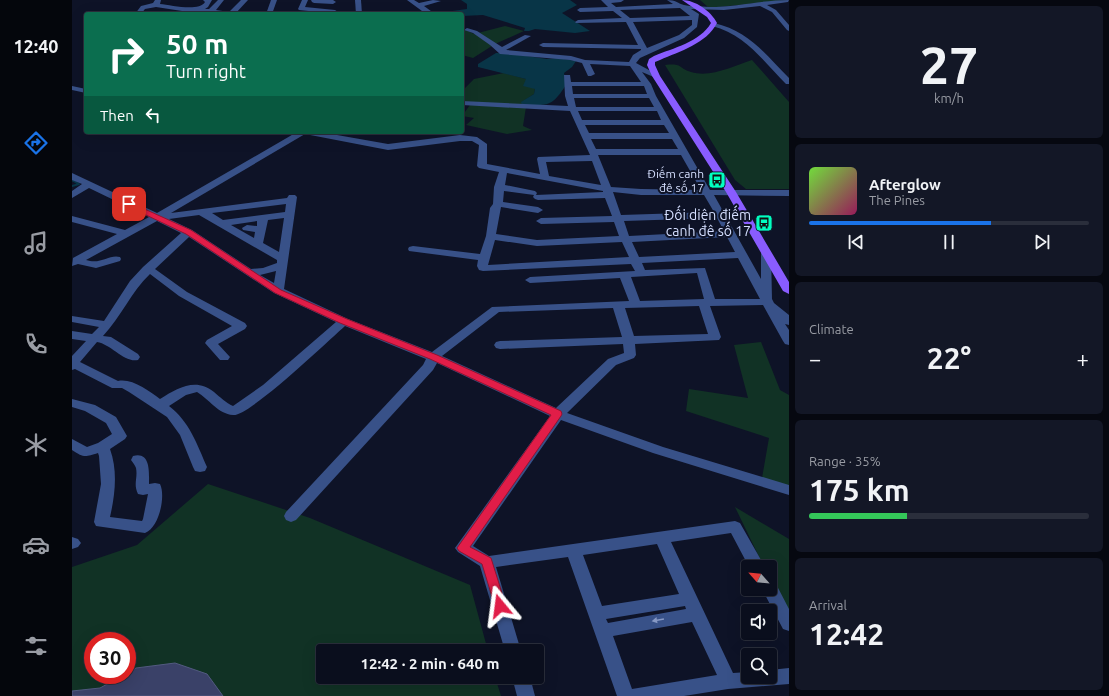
<!DOCTYPE html>
<html lang="en">
<head>
<meta charset="utf-8">
<style>
  :root { --surface:#0a0e1d; --page:#131726; --text:#f1f3f6; --muted:#999ca4; --line:#2a2e3b; --accent:#1a73e8 }
  body { margin:0; font-family:Ubuntu,sans-serif; background:var(--page); color:var(--text); height:100vh; display:flex; flex-direction:column; font-size:15px; white-space:nowrap }
  * { box-sizing:border-box; margin:0 }
  p { font-size:13px; color:var(--muted) }
  .icon { flex:none; width:22px; height:22px; fill:none; stroke:currentColor; stroke-width:2; stroke-linecap:round; stroke-linejoin:round }
  .map { position:relative; flex:1; overflow:hidden }
  .drawer { display:flex; flex-direction:column; gap:6px; padding:6px; background:#060810; width:320px }
  .drawer>* { flex:none }
  .guide { position:absolute; left:12px; top:12px; width:380px; height:122px; border-radius:4px; box-shadow:0 4px 16px #0002,0 0 0 1px var(--line); background:#0b6e4f; color:#fff; overflow:hidden }
  .needle { width:26px; rotate:297deg }
  .buttons { position:absolute; left:669px; top:560px; display:grid; gap:8px }
  .buttons a { display:grid; place-items:center; width:36px; height:36px; border-radius:4px; background:var(--surface); box-shadow:0 4px 16px #0002,0 0 0 1px var(--line); font-size:20px }
  .speed { position:absolute; left:12px; top:632px; display:flex; gap:8px; font-size:20px; font-weight:700; text-align:center }
  .speed>* { display:grid; place-content:center; width:52px; height:52px; border-radius:50%; background:var(--surface); box-shadow:0 4px 16px #0002,0 0 0 1px var(--line); line-height:1 }
  .speed .limit { border:6px solid #d22; background:#fff; color:#111 }
  .pin { position:absolute; display:grid; place-items:center; width:34px; height:34px; color:#fff; margin:-17px; border-radius:8px; box-shadow:0 2px 6px #0006 }
  .me { position:absolute; width:44px; margin:-22px; rotate:344deg; stroke-linejoin:round; filter:drop-shadow(0 0 3px #0008) }
  .turn { display:flex; align-items:center; gap:14px; height:84px; padding:0 16px; font-size:18px }
  .turn .icon { width:52px; height:52px; stroke-width:2.5 }
  .turn b { display:block; font-size:28px; line-height:34px }
  .then { display:flex; align-items:center; height:38px; padding:0 16px; background:#0003; gap:8px; font-size:15px }
  .big { font-size:30px; font-weight:700; line-height:1.1 }
  .drawer .tile { flex:1; display:flex; flex-direction:column; justify-content:center; gap:6px; min-width:0; padding:0 14px; border-radius:6px; background:var(--page) }
  .drawer .dial { align-items:center; gap:0 }
  .dial b { font-size:52px; line-height:1 }
  .song { display:flex; align-items:center; gap:12px }
  .cover { width:48px; height:48px; border-radius:6px; background:linear-gradient(135deg,hsl(100 70% 55%),hsl(330 70% 35%)) }
  .played { height:4px; border-radius:2px; background:linear-gradient(90deg,var(--accent) 65%,var(--line) 65%) }
  .keys { display:flex; justify-content:space-around; direction:ltr }
  .heat { display:flex; justify-content:space-between; align-items:center; font-size:22px; direction:ltr }
  .charge { height:6px; border-radius:3px; background:linear-gradient(90deg,#34c759 35%,var(--line) 0) }
  .trip { position:absolute; left:244px; top:644px; width:228px; height:40px; border-radius:4px; background:var(--surface); box-shadow:0 4px 16px #0002,0 0 0 1px var(--line); font-weight:700; line-height:40px; text-align:center }
  main { display:flex; flex:1; min-height:0 }
  .dock { display:flex; flex-direction:column; width:72px; justify-content:space-around; align-items:center; background:#04060c; color:var(--muted) }
  .dock .icon { width:28px; height:28px }
  .dock .current { color:var(--accent) }
  .dock b { font-size:18px; color:var(--text) }
  .map>svg:first-child { display:block }
  .green { fill:#113225; fill-rule:evenodd }
  .water { fill:#083547 }
  .lines { fill:none; stroke-linecap:round; stroke-linejoin:round }
  .stream { stroke:#083547; stroke-width:2 }
  .building { fill:#3a4168; stroke:#525a80 }
  .minor { fill:#385188; fill-rule:evenodd }
  .major { fill:#895cff; fill-rule:evenodd }
  .oneway { fill:#8698c4 }
  .route { fill:#e11d48; stroke:#92132f }
  .labels { text-anchor:middle; dominant-baseline:central; stroke-width:4; stroke-linejoin:round; paint-order:stroke }
  .far-poi-label { font-size:12px; fill:#d5dfff; stroke:#0e1327; text-anchor:end }
  .poi-label { font-size:14px; fill:#d5dfff; stroke:#0e1327; text-anchor:end }
</style>
</head>
<body>
<main>
<nav class="dock">
<b>12:40</b>
<svg class="icon current" aria-label="directions" viewBox="0 0 24 24"><path d="M12 3l9 9-9 9-9-9zM9 14v-3h6M13 9l2 2-2 2"/></svg>
<svg class="icon" aria-label="music" viewBox="0 0 24 24"><path d="M9 18V5l10-2v13"/><circle cx="6" cy="18" r="3"/><circle cx="16" cy="16" r="3"/></svg>
<svg class="icon" aria-label="phone" viewBox="0 0 24 24"><path d="M5 4h4l2 5-3 2q2 4 5 5l2-3 5 2v4C11 20 4 13 5 4z"/></svg>
<svg class="icon" aria-label="climate" viewBox="0 0 24 24"><path d="M12 3v18M4 7l16 10M4 17L20 7"/></svg>
<svg class="icon" aria-label="car" viewBox="0 0 24 24"><path d="M5 17H2v-5l4-1 3-4h7l3 4 3 1v5h-3M9 17h6M6 11h13"/><circle cx="7" cy="17" r="2"/><circle cx="17" cy="17" r="2"/></svg>
<svg class="icon" aria-label="filters" viewBox="0 0 24 24"><path d="M4 7h16M4 17h16"/><circle cx="9" cy="7" r="2"/><circle cx="15" cy="17" r="2"/></svg>
</nav>
<div class="map">
<svg width="717" height="696" viewBox="0 0 717 696">
  <rect width="100%" height="100%" fill="#0e1327"/>
  <!-- green -->
  <g class="green">
    <path d="M628,0H716L637,8Z"/>
    <path d="M433,26L452,31L423,44L401,58L390,55V28L402,34Z"/>
    <path d="M680,60L717,102V189H674L663,180L593,65C612,63 605,68 619,72C639,78 661,66 680,60Z"/>
    <path d="M432,73L454,79L463,89L462,94L450,102L454,107L451,126L460,130L435,134L394,125L402,118L390,116L398,105L390,103V91L402,79Z"/>
    <path d="M689,342L708,390L717,395V487L690,478L697,438L614,411L617,389L676,398L662,345Z"/>
    <path d="M136,484L238,518L398,585L416,651H251V677H423L429,696H0V567L65,545ZM21,641H55V675H21Z"/>
    <path d="M663,507L717,539V614L698,578V567H692Z"/>
  </g>
  <!-- water -->
  <g class="water">
    <path d="M389,0H498L505,5L490,13L518,31L503,33L463,29L457,31H452L453,28L411,15L390,16V14H371L373,12L395,9V4Z"/>
    <path d="M424,53H434L475,59L486,58L504,61L500,67L492,73L494,85C479,108 476,105 450,105L449,102L462,94L463,89L451,86L454,79L406,67V64Z"/>
  </g>
  <g class="lines">
    <!-- stream -->
    <path class="stream" d="M0,180L7,184L0,186"/>
  </g>
  <!-- building -->
  <path class="building" d="M103,663L135,674L151,696H0V691L28,688L52,675H55V673L64,668Z"/>
  <g class="lines">
    <!-- minor -->
    <g class="minor">
      <path d="M83,0H89L88,4C99,5 127,12 133,2L131,0H140L136,7L133,9H137L146,0H152L144,10L157,12L169,0H176L163,14L123,13L84,7L73,9L69,14H63L69,6L81,3Z"/>
      <path d="M199,0H205L200,14H194Z"/>
      <path d="M230,0H236L233,7L263,10L266,12L265,14L227,10L226,9Z"/>
      <path d="M239,0H261L264,2L261,4L242,3L240,2Z"/>
      <path d="M283,0H289L290,14H284Z"/>
      <path d="M335,0H342L347,3L361,0L369,1L352,6L363,14H330L333,12L350,11Z"/>
      <path d="M529,0H552L549,2L539,3L544,7L601,4L595,0C604,0 605,3 612,5C619,7 629,6 637,7C665,7 690,0 717,0L716,2L695,5L704,10L717,25V31L715,30L700,12L688,6L652,10L619,9L627,14L625,27L612,38L568,58L564,63L588,76L584,78L570,72L579,84L584,96L638,190H717V196L642,195L689,279V253L694,250L699,253L700,299L702,303L717,315V325L713,324L717,330V345L713,344L711,341L691,305L638,306L649,337L647,340L563,344L564,355L562,358L544,365L495,413L591,447L717,485V495L581,453L489,420L401,546L417,556L663,521L668,523L693,567H677L659,533L599,542L661,673L676,672V677H698V670L717,668V684L656,689L612,696H545L496,557L424,567L449,651H433L408,566L386,552L383,548L478,416L365,363L361,370L224,520L219,522L214,520L212,516L214,512L351,365L354,359L273,326C257,340 177,417 161,415C146,414 137,399 125,392L114,395L97,406C117,421 125,444 135,467L133,471L128,472L123,471L121,467L108,435L95,417L57,392L50,388H40L3,369L0,370V356L14,341L0,339V331L20,334L27,327L0,322V316L32,321L58,281L71,267L109,233L85,221L14,260C29,265 37,254 48,257L49,259L48,261L24,268L6,264L0,266L1,258L45,234L0,222V216L53,230L77,217L17,188L0,198V191L10,184L0,180V173L85,213L225,132H248L316,144L388,135L405,137L415,144V164L468,174L465,159L466,157L518,155L498,111L390,105V101L496,106L493,96L492,75H498L499,82H569L558,66L518,64L523,74L519,76H516L510,63L498,60L428,54L418,45L401,33L392,30L395,28L405,31L430,47L453,35L459,36L434,50L499,56L513,60L557,62L561,55L569,50V49L471,47L467,45L471,43L566,45L554,22L504,23L503,22L506,20L550,18L541,11L508,12L505,10L508,8L536,7ZM608,8L618,16L558,18L548,10ZM620,20V25L607,35L575,48L561,22ZM500,86H572L575,94H501ZM502,98H577L582,107H504ZM506,111H585L589,120H510ZM513,125H592L597,133H517ZM233,134L316,150L388,141H400L407,145L405,166L407,168L427,172L422,187L421,204L418,208L414,236L408,254L341,246L337,247L336,249L337,251L406,260L405,266L407,270L411,271L559,264L563,271L458,277L453,280L458,283L548,278L557,301L420,307L360,352L276,319L212,289L225,197L223,195H217L215,198L99,213ZM519,139H600L606,149H524ZM526,155H609L629,190L569,189L539,187ZM520,161L529,185L477,176L474,162ZM435,173L531,191V192L464,195L465,193L463,191L433,185ZM432,191L462,195L461,197L463,199L466,200L533,198L540,216L469,218L464,221L469,224L542,222L547,236L465,240L424,234L429,207L466,213L471,210L466,207L431,202ZM541,192L569,195H632L642,212L549,215ZM214,204L213,212L151,220L140,213ZM127,215L205,260V263L191,268L179,269L120,230L97,219ZM212,218L207,252L191,243L196,220ZM645,218L652,231L557,236L552,221ZM185,221V226L175,225L170,228L171,230L183,232L182,238L159,225ZM117,237L202,293L264,322L191,385L161,406C154,403 148,397 142,392C124,377 105,388 88,399C77,391 60,378 46,381L8,362L25,342C39,344 52,363 66,360L68,357L66,354L39,337L31,336C49,317 59,292 78,274L107,296L160,326L135,340L133,343L148,360H156L158,357L146,344L173,329L175,326L173,323L115,292L83,269ZM655,237L663,252L567,257L560,242ZM423,240L465,246L550,242L557,257L416,265ZM666,258L688,299H643L633,268L573,270L570,263ZM204,271L202,283L188,275ZM625,273L632,299L568,301L559,277ZM627,306L636,334L562,336L553,308ZM541,308L550,337L428,341L424,342L422,345L424,348L428,349L551,344L552,353L536,359L484,408L370,356L427,312ZM585,544L607,594L530,606L511,555ZM613,606L614,609L536,623L534,619ZM620,622L645,675L560,689L541,636Z"/>
      <path d="M642,23C677,31 693,54 717,78V84H714C690,60 674,35 640,26L639,25Z"/>
      <path d="M0,86L14,89V93L0,90Z"/>
      <path d="M0,399L23,405L44,417L55,436L53,439L38,449C46,471 43,495 38,517L70,521L71,519L76,494L71,495L66,494C61,484 66,478 64,468C63,465 61,463 59,460L61,456C79,451 77,473 77,484L83,483L88,484C94,496 87,528 73,533L24,526L22,522L29,484L27,456L26,453C13,457 12,458 0,450V439L15,447L26,443L40,434L34,423L13,411L0,407Z"/>
      <path d="M0,537L6,539L9,543L6,547L0,549Z"/>
      <path d="M698,582L704,584L717,609V631L711,629L690,589H698Z"/>
      <path d="M440,677H458L463,696H445Z"/>
    </g>
    <!-- major -->
    <path class="major" d="M610,0C623,0 639,11 645,23C634,44 608,51 588,60L583,62V65L588,76L664,192L717,282V294L711,291L654,192L580,76L575,65L577,59L582,56C601,48 628,42 639,23L635,17Z"/>
  </g>
  <!-- one-way arrows -->
  <defs><path id="oneway-solid" d="M-6-.8H1V-3.2L6.5 0L1 3.2V.8H-6Z"/></defs>
  <use class="oneway" href="#oneway-solid" transform="translate(586 620) rotate(170)"/>
  <!-- route -->
  <path class="route" d="M57,202L119,230L209,290L275,319L365,355L489,411L490,414L489,416L398,547L419,558L434,606L432,610L428,611L424,610L410,564L387,551L385,548L479,415L358,359L268,323L203,293L114,234L55,206L54,204Z"/>
  <!-- icons -->
  <defs>
    <g id="bus-square" transform="scale(0.9)"><rect x="-9" y="-9" width="18" height="18" rx="4" fill="#01ffc0" stroke="#0e1327"/><path d="M-5-6H5V4H4V6H2V4H-2V6H-4V4H-5ZM-3.5-4V0h7V-4ZM-3.5 1.2v1.5H-2V1.2ZM2 1.2v1.5H3.5V1.2Z" fill="#111"/></g>
  </defs>
  <g fill-rule="evenodd">
    <use href="#bus-square" x="645" y="180"/>
    <use href="#bus-square" x="692" y="223"/>
  </g>
  <g class="labels">
    <!-- far-poi labels -->
    <g class="far-poi-label">
      <text x="632" y="173">Điếm canh<tspan x="632" dy="14">đê số 17</tspan></text>
    </g>
    <!-- poi labels -->
    <g class="poi-label">
      <text x="679" y="215">Đối diện điếm<tspan x="679" dy="16">canh đê số 17</tspan></text>
    </g>
  </g>
</svg>
<div class="buttons">
<a><svg class="needle" viewBox="-14 -14 28 28"><path d="M0-13l5 13h-10z" fill="#e53935"/><path d="M0 13l5-13h-10z" fill="#999ca4"/></svg></a>
<a><svg class="icon" aria-label="sound" viewBox="0 0 24 24"><path d="M4 9h4l5-4v14l-5-4H4zM17 9q2 3 0 6"/></svg></a>
<a><svg class="icon" aria-label="search" viewBox="0 0 24 24"><circle cx="10" cy="10" r="6"/><path d="M15 15l6 6"/></svg></a>
</div>
<div class="speed"><div class="limit">30</div></div>
<div class="pin" style="left:57px;top:204px;background:#d93025"><svg class="icon" aria-label="arrive" viewBox="0 0 24 24"><path d="M6 21V4h12l-3 4 3 4H6"/></svg></div>
<svg class="me" style="left:428px;top:606px" viewBox="-20 -20 40 40"><path d="M0-17L14 15 0 8-14 15z" fill="#e11d48" stroke="#fff" stroke-width="4"/></svg>
<div class="trip">12:42 · 2 min · 640 m</div>
<div class="guide">
<div class="turn"><svg class="icon" aria-label="right" viewBox="0 0 24 24"><path d="M7 20v-9h11M14 6l5 5-5 5"/></svg><div><b>50 m</b>Turn right</div></div>
<div class="then">Then<svg class="icon" aria-label="left" viewBox="0 0 24 24"><path d="M17 20v-9H6M10 6l-5 5 5 5"/></svg></div>
</div>
</div>
<section class="drawer">
<div class="tile dial"><b>27</b><p>km/h</p></div>
<div class="tile">
<div class="song"><i class="cover"></i><div><b>Afterglow</b><p>The Pines</p></div></div>
<div class="played"></div>
<div class="keys"><svg class="icon" aria-label="previous" viewBox="0 0 24 24"><path d="M18 5L8 12l10 7zM5 5v14"/></svg><svg class="icon" aria-label="pause" viewBox="0 0 24 24"><path d="M8 5v14M16 5v14"/></svg><svg class="icon" aria-label="next" viewBox="0 0 24 24"><path d="M6 5l10 7-10 7zM19 5v14"/></svg></div>
</div>
<div class="tile"><p>Climate</p>
<div class="heat"><a>−</a><b class="big">22°</b><a>+</a></div>
</div>
<div class="tile"><p>Range · 35%</p><b class="big">175 km</b><div class="charge"></div></div>
<div class="tile"><p>Arrival</p><b class="big">12:42</b></div>
</section>
</main>
</body>
</html>
